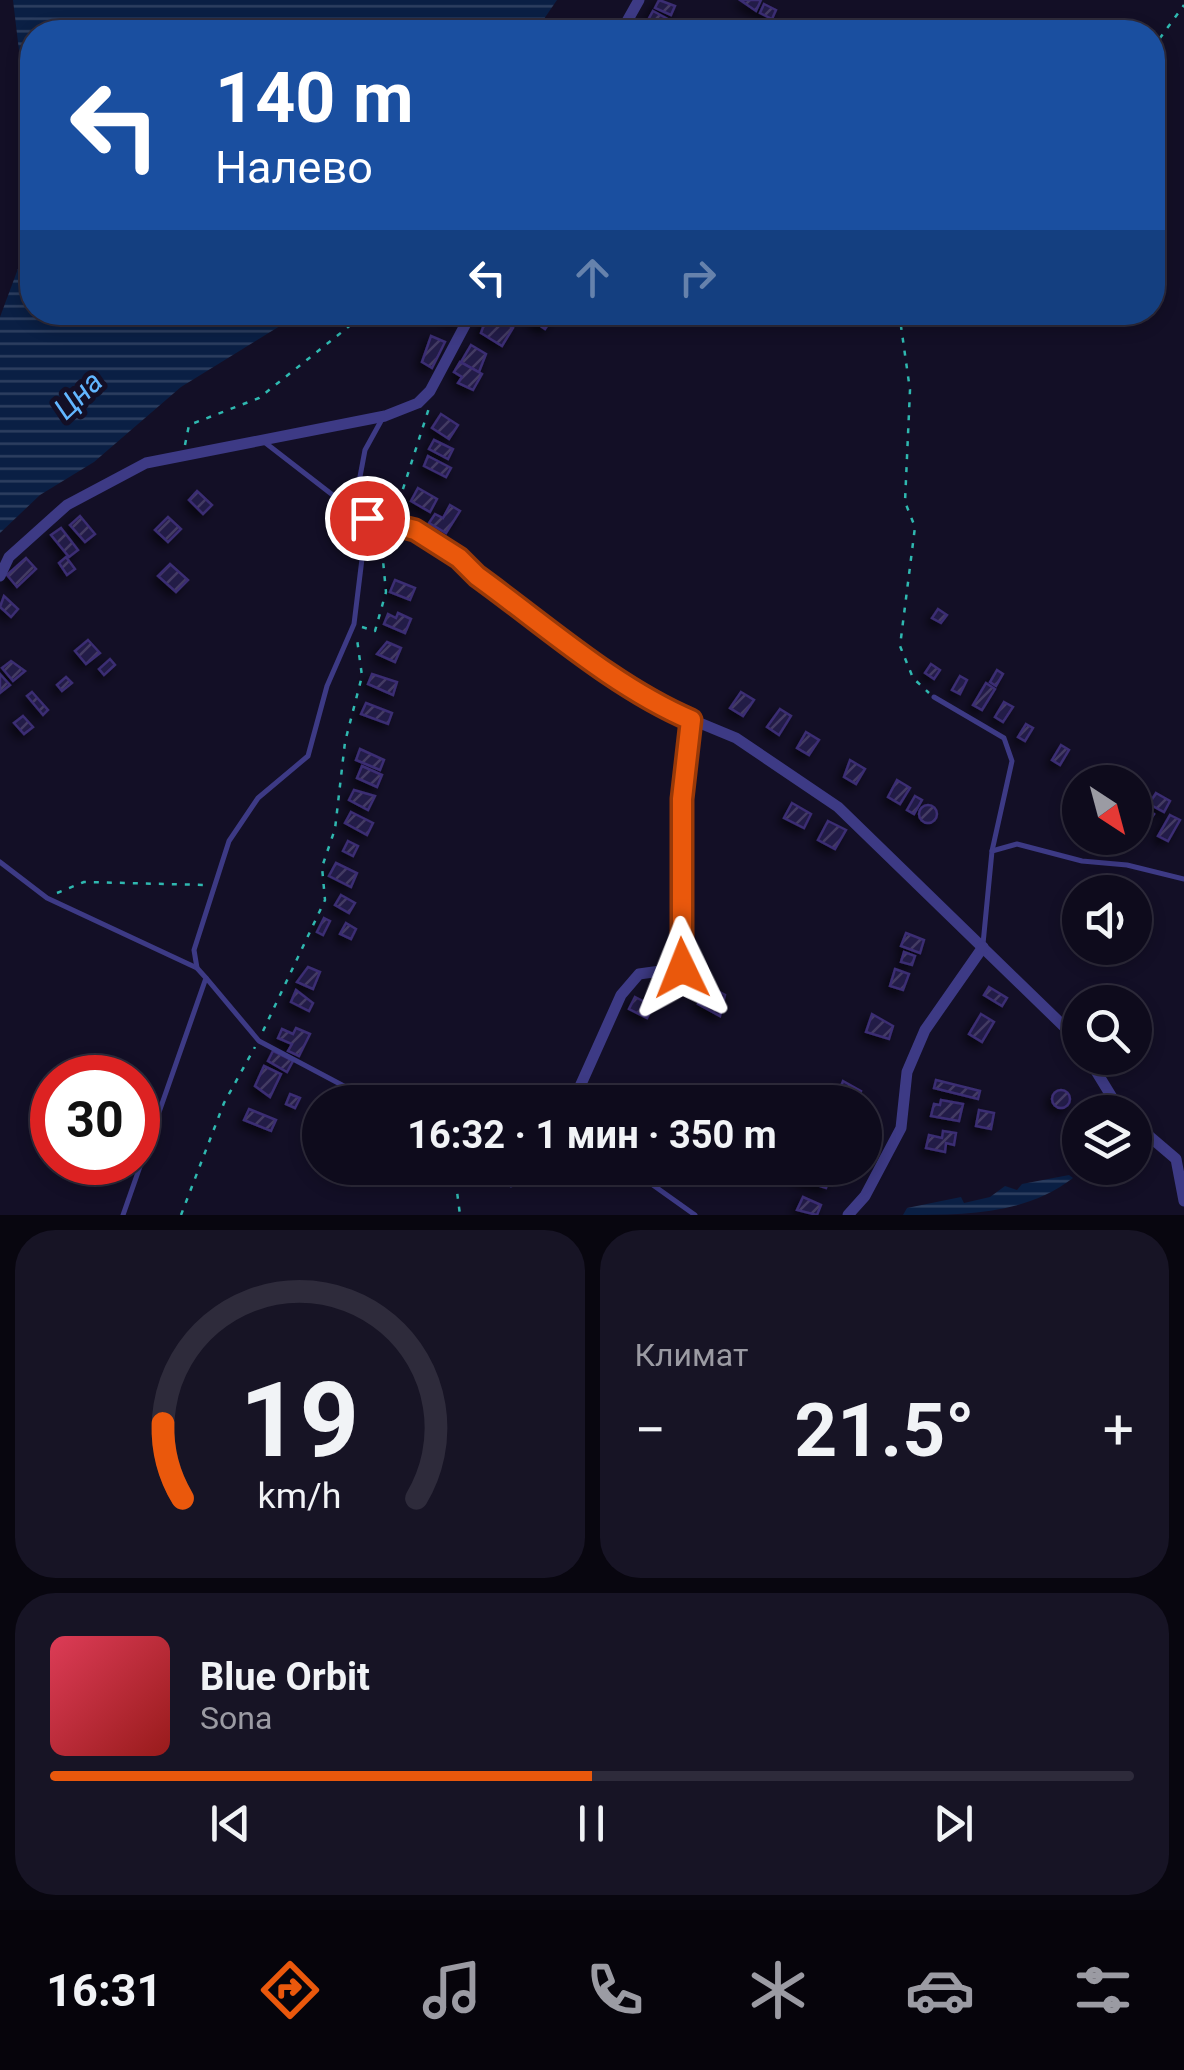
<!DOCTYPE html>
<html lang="ru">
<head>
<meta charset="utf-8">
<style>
  :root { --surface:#0e0b1c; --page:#171425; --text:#f1f3f6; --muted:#9b9ba3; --line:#2e2b3b; --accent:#ea580c }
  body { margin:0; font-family:Roboto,sans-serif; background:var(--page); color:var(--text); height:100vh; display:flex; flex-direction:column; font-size:38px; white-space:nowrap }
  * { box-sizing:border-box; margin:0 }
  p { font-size:32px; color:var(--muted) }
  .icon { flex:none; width:55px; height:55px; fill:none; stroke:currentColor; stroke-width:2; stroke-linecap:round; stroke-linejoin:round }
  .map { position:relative; height:1215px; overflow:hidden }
  .drawer { display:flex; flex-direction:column; gap:15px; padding:15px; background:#08060f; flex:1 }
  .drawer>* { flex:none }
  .hud { position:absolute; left:20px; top:20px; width:1145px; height:305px; border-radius:40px; box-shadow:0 5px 15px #0003,0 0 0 2px var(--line); background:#1a4fa0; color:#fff; overflow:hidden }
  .needle { width:65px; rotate:144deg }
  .tools { position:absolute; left:1062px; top:765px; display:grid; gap:20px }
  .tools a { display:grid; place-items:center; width:90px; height:90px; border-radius:50%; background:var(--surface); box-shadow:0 5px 15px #0003,0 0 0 2px var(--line); font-size:50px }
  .speed { position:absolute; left:30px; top:1055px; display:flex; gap:20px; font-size:50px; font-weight:700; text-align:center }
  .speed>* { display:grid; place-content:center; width:130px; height:130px; border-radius:50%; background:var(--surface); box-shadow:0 5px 15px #0003,0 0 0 2px var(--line); line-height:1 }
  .speed .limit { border:15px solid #d22; background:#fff; color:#111 }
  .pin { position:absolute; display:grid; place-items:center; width:85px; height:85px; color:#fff; margin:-42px; border:5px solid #fff; border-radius:50%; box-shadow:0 2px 10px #0007 }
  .me { position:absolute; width:110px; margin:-55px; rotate:358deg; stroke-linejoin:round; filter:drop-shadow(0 0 8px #0008) }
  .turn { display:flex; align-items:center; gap:35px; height:210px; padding:0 30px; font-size:45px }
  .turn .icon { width:130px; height:130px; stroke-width:2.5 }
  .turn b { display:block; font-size:70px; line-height:85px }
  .lanes { display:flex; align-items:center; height:95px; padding:0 30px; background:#0003; justify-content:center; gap:50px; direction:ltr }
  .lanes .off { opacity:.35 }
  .big { font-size:75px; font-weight:700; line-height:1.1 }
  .drawer .tile { flex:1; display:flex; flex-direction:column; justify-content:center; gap:15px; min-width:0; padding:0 35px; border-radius:40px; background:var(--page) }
  .drawer .dial { align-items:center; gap:0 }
  .dial svg { height:260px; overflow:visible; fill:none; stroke:var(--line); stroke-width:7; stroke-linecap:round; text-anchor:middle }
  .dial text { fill:var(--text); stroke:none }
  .song { display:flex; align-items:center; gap:30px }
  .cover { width:120px; height:120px; border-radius:15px; background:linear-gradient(135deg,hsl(350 70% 55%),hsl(0 70% 35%)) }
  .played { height:10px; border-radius:5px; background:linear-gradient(90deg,var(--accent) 50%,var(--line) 50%) }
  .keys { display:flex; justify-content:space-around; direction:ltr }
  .heat { display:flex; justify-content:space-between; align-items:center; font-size:55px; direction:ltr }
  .drawer .tiles { flex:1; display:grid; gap:15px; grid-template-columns:1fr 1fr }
  .tile:last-child { grid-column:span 2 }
  .trip { position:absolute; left:302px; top:1085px; width:580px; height:100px; border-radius:50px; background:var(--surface); box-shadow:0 5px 15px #0003,0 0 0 2px var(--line); font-weight:700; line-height:100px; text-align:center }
  .tab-bar { display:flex; height:160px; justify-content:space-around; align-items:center; background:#06040b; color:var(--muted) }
  .tab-bar .icon { width:70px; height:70px }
  .tab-bar .current { color:var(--accent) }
  .tab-bar b { font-size:45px; color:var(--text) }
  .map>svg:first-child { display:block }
  .water { fill:url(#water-rules) }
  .building { fill:url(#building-hatch); stroke:#3b2d73; stroke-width:2.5; filter:url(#shadow) }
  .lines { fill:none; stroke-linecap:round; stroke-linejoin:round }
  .path { stroke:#2fb8b0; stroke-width:2.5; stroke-dasharray:5 8; stroke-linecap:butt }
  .service { stroke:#3d3a85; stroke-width:5 }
  .minor { stroke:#3d3a85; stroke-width:11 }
  .route-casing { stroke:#983908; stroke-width:25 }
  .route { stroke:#ea580c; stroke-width:18 }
  .labels { text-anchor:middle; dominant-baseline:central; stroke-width:10; stroke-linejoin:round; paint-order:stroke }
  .water-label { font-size:30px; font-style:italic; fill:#62b6ff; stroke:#130f26 }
</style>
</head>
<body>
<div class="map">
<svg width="1184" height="1215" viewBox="0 0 1184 1215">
  <defs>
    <pattern id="water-rules" width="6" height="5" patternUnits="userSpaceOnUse" patternTransform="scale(2.5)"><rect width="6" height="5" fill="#0a1f44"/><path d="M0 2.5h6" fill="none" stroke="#2d3f60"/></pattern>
    <pattern id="building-hatch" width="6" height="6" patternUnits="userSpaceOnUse" patternTransform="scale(2.5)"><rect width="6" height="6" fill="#241b47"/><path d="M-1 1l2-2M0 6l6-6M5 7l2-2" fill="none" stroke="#433b63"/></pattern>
    <filter id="shadow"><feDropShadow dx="-4.5" dy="4.5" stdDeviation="5" flood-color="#0009"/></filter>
  </defs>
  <rect width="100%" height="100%" fill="#130f26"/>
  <!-- water -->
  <g class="water">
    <path d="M13,0H557L535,32H32V312L301,313L181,387L94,462L40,495L0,533V317L19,266L24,93Z"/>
    <path d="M1069,1175L1073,1178C1025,1215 965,1215 903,1215L907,1208L961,1197L964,1203L990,1197L1005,1186L1017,1190L1022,1184Z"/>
  </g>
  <!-- building -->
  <g class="building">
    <path d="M659,0L675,6L671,15L655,8Z"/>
    <path d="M740,0H761L756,11Z"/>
    <path d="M764,4L776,10L772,19L760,13Z"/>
    <path d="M653,11L675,23L669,32L647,22Z"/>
    <path d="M446,312H459L461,314L456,322L444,316Z"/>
    <path d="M536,312L554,316L545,329L532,320Z"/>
    <path d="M488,313L513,328L502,346L481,333Z"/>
    <path d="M431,336L445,342L432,368L422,362Z"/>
    <path d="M471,345L486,354L479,372L461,362Z"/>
    <path d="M460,362L482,374L473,390L458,383L462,377L454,372Z"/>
    <path d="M441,414L458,425L449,439L432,428Z"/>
    <path d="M434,440L453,449L448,459L429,449Z"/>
    <path d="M428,456L451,468L446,477L424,466Z"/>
    <path d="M418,488L437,499L430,512L411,501Z"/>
    <path d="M197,491L212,505L203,514L189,500Z"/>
    <path d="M450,505L460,511L446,533L429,523L435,514L443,518Z"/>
    <path d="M80,516L95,534L85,542L70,525Z"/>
    <path d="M168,517L181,529L168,542L155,530Z"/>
    <path d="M61,528L78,550L69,557L51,535Z"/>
    <path d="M66,557L75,569L67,575L59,563Z"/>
    <path d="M26,558L36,569L17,587L7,575Z"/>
    <path d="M170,564L188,580L176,592L158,576Z"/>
    <path d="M395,580L415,588L410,600L390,592Z"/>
    <path d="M4,596L18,609L11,617L0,607Z"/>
    <path d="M938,609L947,615L941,623L932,618Z"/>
    <path d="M398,613L411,619L405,633L384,624L388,614L396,618Z"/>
    <path d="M88,640L100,653L86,664L75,651Z"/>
    <path d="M387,642L401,648L395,662L377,654Z"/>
    <path d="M110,659L115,665L104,675L99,669Z"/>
    <path d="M11,661L25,671L13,681L2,668Z"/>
    <path d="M931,664L940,670L934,679L925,673Z"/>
    <path d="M997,670L1003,674L996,686L990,682Z"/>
    <path d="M0,674L10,685L0,693Z"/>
    <path d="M372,674L397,682L393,695L368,684Z"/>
    <path d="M960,676L967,680L960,694L952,690Z"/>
    <path d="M66,677L72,683L62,691L57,685Z"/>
    <path d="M986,683L995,689L982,710L973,705Z"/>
    <path d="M32,692L48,710L43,715L27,696Z"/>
    <path d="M741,692L754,700L743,716L730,708Z"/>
    <path d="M1004,702L1013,707L1003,722L995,717Z"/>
    <path d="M366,703L392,713L388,724L361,714Z"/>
    <path d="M780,709L791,716L779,735L767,727Z"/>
    <path d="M23,716L33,727L24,734L14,723Z"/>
    <path d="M1026,724L1033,728L1025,741L1018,737Z"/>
    <path d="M806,732L819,740L809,755L797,748Z"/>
    <path d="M1061,745L1069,750L1060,765L1052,760Z"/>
    <path d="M360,749L384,760L380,770L356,760Z"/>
    <path d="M850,760L865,769L856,784L844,777Z"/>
    <path d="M362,766L382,775L377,787L357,778Z"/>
    <path d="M897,780L910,788L900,804L888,797Z"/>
    <path d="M354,790L375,796L368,810L349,800Z"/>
    <path d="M1156,793L1170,801L1164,812L1149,804Z"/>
    <path d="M915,796L922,800L914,814L907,810Z"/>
    <path d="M792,803L811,814L804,828L784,818Z"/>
    <path d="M1139,804L1154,814L1143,830L1135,825Z"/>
    <circle cx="928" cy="814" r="9"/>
    <path d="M351,812L373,823L367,835L345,823Z"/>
    <path d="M1170,815L1180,820L1168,841L1158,836Z"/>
    <path d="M828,821L846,830L835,849L818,840Z"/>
    <path d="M348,841L358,846L353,856L343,851Z"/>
    <path d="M336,863L357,873L351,887L329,876Z"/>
    <path d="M341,895L355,903L349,913L335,905Z"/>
    <path d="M324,918L330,921L323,935L317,932Z"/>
    <path d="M346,923L356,929L351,939L340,934Z"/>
    <path d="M906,933L924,940L920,953L901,946Z"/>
    <path d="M904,952L915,956L912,965L901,962Z"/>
    <path d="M308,967L320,972L313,989L297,982Z"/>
    <path d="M895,969L909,974L903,990L890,986Z"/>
    <path d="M989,987L1007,998L1002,1006L984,995Z"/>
    <path d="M296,990L313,1003L309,1011L291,1002Z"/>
    <path d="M716,990L725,995L720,1016L698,1004L704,992L713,997Z"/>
    <path d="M635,997L653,1006L647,1018L629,1009Z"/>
    <path d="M872,1014L893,1026L889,1039L866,1032Z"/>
    <path d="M981,1014L994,1022L982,1042L969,1034Z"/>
    <path d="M296,1028L310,1034L299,1056L288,1051L292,1044L278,1038L282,1029L293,1034Z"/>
    <path d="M273,1051L293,1061L287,1072L268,1061Z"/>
    <path d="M264,1066L281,1074L270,1097L255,1086Z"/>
    <path d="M936,1080L980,1091L978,1099L934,1088Z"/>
    <path d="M843,1081L861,1091L858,1102H835Z"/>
    <circle cx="1061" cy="1099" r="9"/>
    <path d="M290,1094L300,1098L295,1108L286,1104Z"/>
    <path d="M941,1100L963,1104L959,1121L931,1116L934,1104L940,1105Z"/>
    <path d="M249,1109L276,1120L271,1131L244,1120Z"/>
    <path d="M979,1110L994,1113L991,1129L976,1126Z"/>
    <path d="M943,1131L956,1133L954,1145L946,1143L945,1152L926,1148L929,1135L942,1138Z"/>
    <path d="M801,1169L829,1179L826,1188L798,1179Z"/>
    <path d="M803,1197L821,1205L817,1215L797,1210Z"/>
  </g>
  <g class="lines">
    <!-- path -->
    <g class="path">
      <path d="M1152,49L1184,5"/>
      <path d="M899,312L910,390L905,502L915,527L900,646L913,678L929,693"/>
      <path d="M185,445L189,425L259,398L367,312"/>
      <path d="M395,514L429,408"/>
      <path d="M362,627L375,631L386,592L382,550L387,536"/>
      <path d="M57,893L84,882L207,885"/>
      <path d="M263,1031L325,900L322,867L335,829L345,742L362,676L357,639"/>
      <path d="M454,1168L460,1215"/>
      <path d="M181,1215L224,1103L255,1047"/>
    </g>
    <!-- service -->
    <g class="service">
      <path d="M263,441L334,496L356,498"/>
      <path d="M934,697L1004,738L1012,761L992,851L983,944"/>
      <path d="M992,851L1017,844L1082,861L1127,865L1184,879"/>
      <path d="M0,862L47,898L197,968"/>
      <path d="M207,979L259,1041L374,1102"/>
      <path d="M468,1168L511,1185L550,1171L591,1168"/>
      <path d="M629,1168L695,1215"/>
      <path d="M123,1215L206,978L197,968L194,950L229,841L258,798L308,756L327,686L354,624L367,518L356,498L365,450L381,421"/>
    </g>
    <!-- minor -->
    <g class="minor">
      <path d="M621,32L639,0"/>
      <path d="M367,518L415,530L666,709L736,738L838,807L1080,1042"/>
      <path d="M0,576L9,557L67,505L146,463L385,416L418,403L430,391L472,312"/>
      <path d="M1088,1058L1121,1112"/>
      <path d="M573,1102L621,995L639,974L682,968L681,799L691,720"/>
      <path d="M1135,1124L1176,1159L1184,1201"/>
      <path d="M550,1171L551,1168"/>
      <path d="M848,1215L865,1196L901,1128L907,1072L925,1030L983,947"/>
    </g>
  </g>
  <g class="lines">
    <!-- route casing -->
    <g class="route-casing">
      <path id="route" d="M367,518L415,530L459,558L477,576C545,625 614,687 691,720L682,799V968"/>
    </g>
    <!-- route -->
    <use href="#route" class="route"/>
  </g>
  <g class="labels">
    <!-- water labels -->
    <g class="water-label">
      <text transform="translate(78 395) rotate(-44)">Цна</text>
    </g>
  </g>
</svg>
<div class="tools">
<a><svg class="needle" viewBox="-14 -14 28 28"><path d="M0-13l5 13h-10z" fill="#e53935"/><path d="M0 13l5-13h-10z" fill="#9b9ba3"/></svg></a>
<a><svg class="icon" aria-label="sound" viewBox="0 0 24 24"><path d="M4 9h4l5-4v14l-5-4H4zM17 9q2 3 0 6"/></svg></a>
<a><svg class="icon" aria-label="search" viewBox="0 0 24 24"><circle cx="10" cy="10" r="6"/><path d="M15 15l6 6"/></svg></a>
<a><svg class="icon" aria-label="layers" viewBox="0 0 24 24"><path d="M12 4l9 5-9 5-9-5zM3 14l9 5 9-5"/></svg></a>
</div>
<div class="speed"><div class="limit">30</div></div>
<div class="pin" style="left:367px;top:518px;background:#d93025"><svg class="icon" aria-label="arrive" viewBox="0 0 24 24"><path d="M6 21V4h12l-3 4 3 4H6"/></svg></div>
<svg class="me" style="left:682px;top:968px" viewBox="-20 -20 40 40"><path d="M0-17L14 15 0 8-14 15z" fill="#ea580c" stroke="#fff" stroke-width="4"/></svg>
<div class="trip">16:32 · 1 мин · 350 m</div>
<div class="hud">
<div class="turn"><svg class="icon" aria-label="left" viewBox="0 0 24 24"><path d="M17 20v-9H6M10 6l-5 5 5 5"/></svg><div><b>140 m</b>Налево</div></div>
<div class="lanes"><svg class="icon" aria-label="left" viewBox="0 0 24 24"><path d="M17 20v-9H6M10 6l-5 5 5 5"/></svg><svg class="icon off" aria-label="ahead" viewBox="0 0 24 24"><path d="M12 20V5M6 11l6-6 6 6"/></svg><svg class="icon off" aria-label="right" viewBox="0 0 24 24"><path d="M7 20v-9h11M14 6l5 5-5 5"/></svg></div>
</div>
</div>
<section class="drawer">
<div class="tiles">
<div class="tile dial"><svg viewBox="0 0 100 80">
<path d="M14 69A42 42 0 1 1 86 69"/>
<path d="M14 69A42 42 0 0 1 8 46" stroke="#ea580c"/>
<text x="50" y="56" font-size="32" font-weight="700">19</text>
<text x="50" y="72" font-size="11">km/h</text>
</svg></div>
<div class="tile"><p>Климат</p>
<div class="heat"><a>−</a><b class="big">21.5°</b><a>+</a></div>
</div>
<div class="tile">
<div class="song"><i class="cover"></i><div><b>Blue Orbit</b><p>Sona</p></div></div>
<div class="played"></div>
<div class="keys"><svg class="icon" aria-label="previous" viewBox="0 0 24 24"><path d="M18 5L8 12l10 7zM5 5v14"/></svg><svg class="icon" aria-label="pause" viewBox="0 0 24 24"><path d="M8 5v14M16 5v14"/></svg><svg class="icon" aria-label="next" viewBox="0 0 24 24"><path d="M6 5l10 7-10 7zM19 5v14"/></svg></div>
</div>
</div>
</section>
<nav class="tab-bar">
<b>16:31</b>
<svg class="icon current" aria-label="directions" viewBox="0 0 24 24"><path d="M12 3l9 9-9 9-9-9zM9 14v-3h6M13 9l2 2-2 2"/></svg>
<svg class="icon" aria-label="music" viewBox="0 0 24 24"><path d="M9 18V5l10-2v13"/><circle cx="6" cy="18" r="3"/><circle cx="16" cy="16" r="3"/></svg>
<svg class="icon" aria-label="phone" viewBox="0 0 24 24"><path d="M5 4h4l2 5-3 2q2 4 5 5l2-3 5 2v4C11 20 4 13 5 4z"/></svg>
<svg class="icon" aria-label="climate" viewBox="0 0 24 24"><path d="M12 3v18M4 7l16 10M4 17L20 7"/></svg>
<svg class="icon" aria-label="car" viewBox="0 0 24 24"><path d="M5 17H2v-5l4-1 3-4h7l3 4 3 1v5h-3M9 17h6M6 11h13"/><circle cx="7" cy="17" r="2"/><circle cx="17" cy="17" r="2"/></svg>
<svg class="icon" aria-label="filters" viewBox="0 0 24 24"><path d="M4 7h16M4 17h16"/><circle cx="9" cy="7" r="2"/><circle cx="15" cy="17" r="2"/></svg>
</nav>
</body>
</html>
